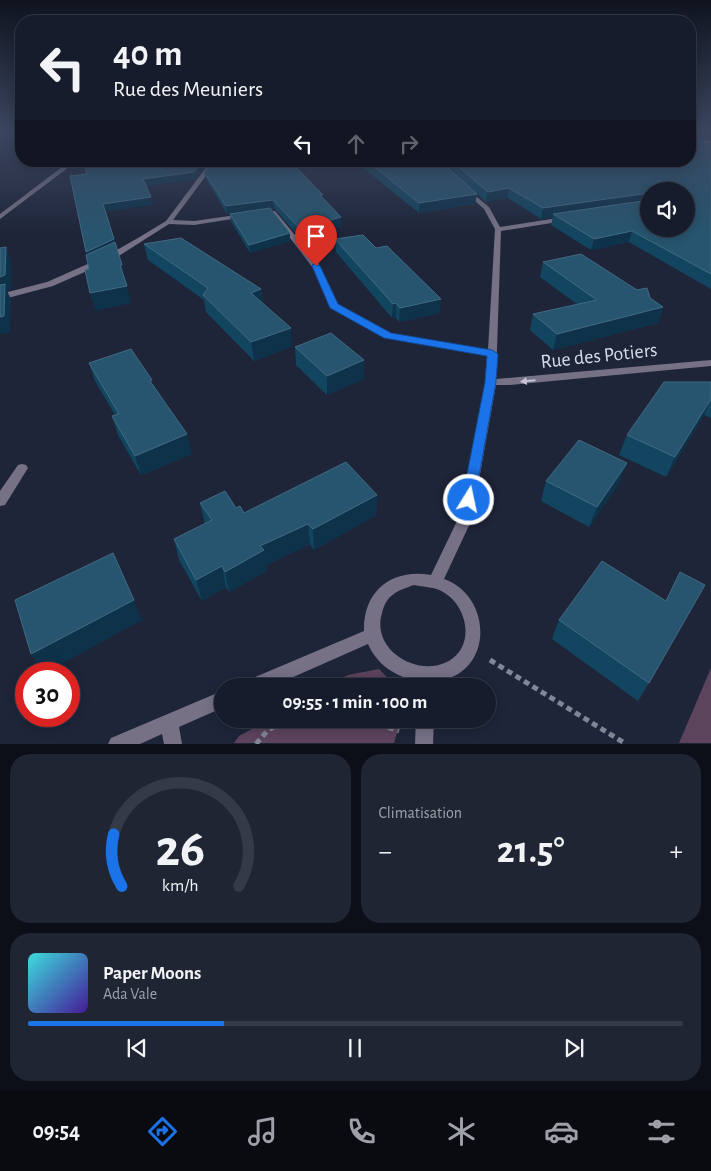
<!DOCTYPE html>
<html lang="fr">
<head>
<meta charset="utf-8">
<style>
  :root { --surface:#161c2b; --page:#1f2533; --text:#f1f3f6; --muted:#9ea1a9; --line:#353a47; --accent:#1a73e8 }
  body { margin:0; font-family:"Alegreya Sans",sans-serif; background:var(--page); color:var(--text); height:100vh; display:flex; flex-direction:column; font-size:19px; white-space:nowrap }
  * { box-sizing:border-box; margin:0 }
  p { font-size:16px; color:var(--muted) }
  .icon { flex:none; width:28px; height:28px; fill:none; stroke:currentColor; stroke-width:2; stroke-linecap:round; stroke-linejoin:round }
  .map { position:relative; height:744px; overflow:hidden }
  .details { display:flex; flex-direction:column; gap:10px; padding:10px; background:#0c0f18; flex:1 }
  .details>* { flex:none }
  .banner { position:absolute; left:15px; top:15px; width:681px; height:152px; border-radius:20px; box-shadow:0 2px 12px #0003,0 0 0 1px var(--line); background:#161c2b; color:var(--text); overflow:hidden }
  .tools { position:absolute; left:640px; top:182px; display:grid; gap:10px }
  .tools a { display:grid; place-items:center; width:55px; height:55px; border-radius:50%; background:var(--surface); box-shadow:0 2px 12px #0003,0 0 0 1px var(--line); font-size:25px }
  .speed { position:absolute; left:15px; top:662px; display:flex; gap:10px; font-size:25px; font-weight:700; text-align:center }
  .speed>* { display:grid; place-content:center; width:65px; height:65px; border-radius:50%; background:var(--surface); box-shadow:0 2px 12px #0003,0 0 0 1px var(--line); line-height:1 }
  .speed .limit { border:8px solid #d22; background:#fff; color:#111 }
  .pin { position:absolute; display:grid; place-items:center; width:42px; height:42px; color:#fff; margin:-51px -21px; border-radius:50% 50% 50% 0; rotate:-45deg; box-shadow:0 0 5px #0007 }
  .pin .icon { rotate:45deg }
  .me { position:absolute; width:55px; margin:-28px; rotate:10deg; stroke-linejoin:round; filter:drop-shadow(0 0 4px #0008) }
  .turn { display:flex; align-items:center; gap:18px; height:105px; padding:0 15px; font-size:22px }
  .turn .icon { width:65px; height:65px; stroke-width:2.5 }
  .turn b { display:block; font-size:35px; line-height:42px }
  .lanes { display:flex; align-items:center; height:48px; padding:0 15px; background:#0003; justify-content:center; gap:25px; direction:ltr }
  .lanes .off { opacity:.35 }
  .big { font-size:38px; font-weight:700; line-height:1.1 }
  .details .widget { flex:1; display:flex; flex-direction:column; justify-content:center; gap:8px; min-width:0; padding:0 18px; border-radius:20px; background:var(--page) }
  .details .dial { align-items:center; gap:0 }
  .dial svg { height:130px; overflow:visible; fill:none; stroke:var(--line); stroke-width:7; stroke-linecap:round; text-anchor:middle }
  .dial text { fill:var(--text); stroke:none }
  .song { display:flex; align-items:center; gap:15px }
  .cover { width:60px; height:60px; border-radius:8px; background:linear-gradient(135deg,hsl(180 70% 55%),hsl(260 70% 35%)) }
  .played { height:5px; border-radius:2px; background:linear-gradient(90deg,var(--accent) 30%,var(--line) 30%) }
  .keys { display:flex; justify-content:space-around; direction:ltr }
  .heat { display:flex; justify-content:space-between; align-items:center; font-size:28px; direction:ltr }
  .details .tiles { flex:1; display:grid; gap:10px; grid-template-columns:1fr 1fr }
  .widget:last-child { grid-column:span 2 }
  .trip { position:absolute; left:214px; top:678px; width:282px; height:50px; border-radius:25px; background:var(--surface); box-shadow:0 2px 12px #0003,0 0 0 1px var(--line); font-weight:700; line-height:50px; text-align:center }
  .tab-bar { display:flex; height:80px; justify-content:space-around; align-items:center; background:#090b11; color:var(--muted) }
  .tab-bar .icon { width:35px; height:35px }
  .tab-bar .active { color:var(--accent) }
  .tab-bar b { font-size:22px; color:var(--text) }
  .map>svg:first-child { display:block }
  .green { fill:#5c445c }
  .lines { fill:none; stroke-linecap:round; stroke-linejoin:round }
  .path { stroke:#808696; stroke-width:5; stroke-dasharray:6 4; stroke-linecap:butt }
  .pedestrian { fill:#767185; fill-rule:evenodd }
  .minor { fill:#767185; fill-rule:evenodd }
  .tertiary { fill:#767185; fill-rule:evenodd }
  .wall { fill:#124560; fill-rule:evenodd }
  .shaded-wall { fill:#0e324a }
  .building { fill:#27556f; stroke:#426a82 }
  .oneway { fill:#c2c5d3 }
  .route { fill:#1a73e8; stroke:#114b97 }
  .labels { text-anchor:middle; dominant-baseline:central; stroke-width:5; stroke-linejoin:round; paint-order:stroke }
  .street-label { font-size:20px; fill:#d5dae7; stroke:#1e2539 }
</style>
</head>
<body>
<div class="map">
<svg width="711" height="744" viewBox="0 0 711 744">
  <rect width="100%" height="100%" fill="#1e2539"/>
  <!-- green -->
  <g class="green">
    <path d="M711,668V743H679Z"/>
    <path d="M379,669L395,686H328L348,675Z"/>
    <path d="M270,719H401L394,743H234L239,736Z"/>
  </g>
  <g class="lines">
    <!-- path -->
    <g class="path">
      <path d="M490,660L626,744"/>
      <path d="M382,719L390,728L399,731"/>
      <path d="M256,744L267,731L287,719"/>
    </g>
    <!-- pedestrian -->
    <path class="pedestrian" d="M271,211H275L319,264V268H313L271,213Z"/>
    <!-- minor -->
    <g class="minor">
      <path d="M690,138L711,141V143L690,140Z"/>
      <path d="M211,161H217L173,220L194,221L243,214L245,215V217L194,225L169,224L114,259L53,286L0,300V294L47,282L108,255L138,238L166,221Z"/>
      <path d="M466,188L489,207L500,227L564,217L567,219L564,221L501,231L496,379L711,360V366L510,385H496L472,519L444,579C495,597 493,678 434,681V686H418V681C396,677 377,665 368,644L273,686H246L248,680L364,631C363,590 393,568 431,575L458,519L486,382L487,356L385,337L331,308L312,266L316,264L320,266L338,304L391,333L488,350L495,229L484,209L464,191L463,190ZM414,585C424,587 435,587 443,592C463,603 473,633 459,652C433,685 369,656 382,613C387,594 397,591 414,585Z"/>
      <path d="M22,464L26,465L28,468L5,505L0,506V491L18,465Z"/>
      <path d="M222,691V708L179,727L182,744H164L162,734L140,744H108L111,738Z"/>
      <path d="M416,719H434L433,744H415Z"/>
    </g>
    <!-- tertiary -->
    <path class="tertiary" d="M70,161H77L0,219V214Z"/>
  </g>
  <!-- wall -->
  <g class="wall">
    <path d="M690,131H711V136L690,133Z"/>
    <path d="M711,145V289L629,242L591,250L551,225L553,217L541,219L508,198L486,202L477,194L475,204L419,213L356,162L345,163L343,161H440L447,168L443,161H690ZM649,191H686L649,229Z"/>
    <path d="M204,172L323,198L342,226L300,238L274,208L271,209L290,241L250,253L231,221L230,214H227L206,179Z"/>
    <path d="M335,239L440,313L399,322L396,318H392L336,252Z"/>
    <path d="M144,244L261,289L263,304L292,346L254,361L206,312L204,300L148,260Z"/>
    <path d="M543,262L650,298L663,307L658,323L553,350L530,330L533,314L577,304L540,277Z"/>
    <path d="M295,347L364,360V379L327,395L296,365Z"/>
    <path d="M89,363L154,386L192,454L141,475L118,435L112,416L115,415L95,381Z"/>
    <path d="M711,382V418L704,415L666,477L619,455L627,435Z"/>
    <path d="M627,463L619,483L589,527L541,501L546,481Z"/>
    <path d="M377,495L376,515L314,550L310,544L266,565L267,571L229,592L226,587L202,601L179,560L174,539L205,524L200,503L236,508L244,513Z"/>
    <path d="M680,572L649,683L638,701L552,639L559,620L666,600Z"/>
  </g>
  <!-- shaded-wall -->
  <g class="shaded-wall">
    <path d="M202,161H208L195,179L144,187L143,179Z"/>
    <path d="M345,161H356V162L345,163Z"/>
    <path d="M509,188L508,198L486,202L488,192Z"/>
    <path d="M649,193V203L553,214V217L541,219L543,208Z"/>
    <path d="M477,194L475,204L419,213V203Z"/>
    <path d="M151,197L153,205L105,212L103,204Z"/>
    <path d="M273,200L274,208L227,214L226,206Z"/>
    <path d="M341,217L342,226L300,238V229Z"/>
    <path d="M632,231L629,242L591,250L594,239Z"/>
    <path d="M290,233V241L250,253L249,245Z"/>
    <path d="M114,239L116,248L89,261L86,252Z"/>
    <path d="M6,247L11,261V289L7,291L11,299L10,332L0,334V277Z"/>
    <path d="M120,265H122L126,282H125Z"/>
    <path d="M127,286L131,303L96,311L90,293Z"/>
    <path d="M261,289L263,306L251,293Z"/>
    <path d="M441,299L440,313L399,322L400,308Z"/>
    <path d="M396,303V318H392L393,304Z"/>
    <path d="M663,307L658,323L553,350L557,334Z"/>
    <path d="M291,328L292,346L254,361L251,342Z"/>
    <path d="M364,360V379L327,395V376Z"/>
    <path d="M711,399L704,415L666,477L675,457Z"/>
    <path d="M187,434L192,454L141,475L135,456Z"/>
    <path d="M627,463L619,483L589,527L597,507Z"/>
    <path d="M377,495L376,515L314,550L313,529Z"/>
    <path d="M308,524L310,544L266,565L267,571L229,592L225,572L260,546Z"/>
    <path d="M222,566L226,587L202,601L196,580Z"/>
    <path d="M134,600L142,620L44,674H43L31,654Z"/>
  </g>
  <!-- building -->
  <g class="building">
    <path d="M690,135L711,145V274L632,231L594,239L553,214L649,200V229H686V191H649V193L543,208L509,188L488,192L452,161H690Z"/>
    <path d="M83,161H202L194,172L143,179L151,197L103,204L114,239L86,252L70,176L87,174Z"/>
    <path d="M213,161H290L323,195H320L341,217L300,229L273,200L226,206L204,172Z"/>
    <path d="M367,161H440L477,194L419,203Z"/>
    <path d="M270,208L290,233L249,245L230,214Z"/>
    <path d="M363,235L376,248L387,246L441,299L400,308L396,303L393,304L335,239Z"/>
    <path d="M181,238L261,289L251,293L291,328L251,342L203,295L208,288L144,244Z"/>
    <path d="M115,242L122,265H120L127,286L90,293L85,270L89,269L86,255Z"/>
    <path d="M6,247L5,275L0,277V248Z"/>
    <path d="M581,254L637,290L647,288L650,298L663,307L557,334L533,314L597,300L543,262Z"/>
    <path d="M5,284L4,316L0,317V285Z"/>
    <path d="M331,333L364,360L327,376L295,347Z"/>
    <path d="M131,349L152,380L150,381L187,434L135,456L112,416L119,414L89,363Z"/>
    <path d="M664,382H711V399L675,457L627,435Z"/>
    <path d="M579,440L627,463L597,507L546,481Z"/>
    <path d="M346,462L377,495L313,529L308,524L260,546L264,550L225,572L222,566L196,580L174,539L212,520L200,503L225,491L236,508L240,506L244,513Z"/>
    <path d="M113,553L134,600L31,654L15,600Z"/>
    <path d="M602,561L666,601L680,572L705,585L649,683L559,620Z"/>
  </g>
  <!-- one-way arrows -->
  <defs><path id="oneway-solid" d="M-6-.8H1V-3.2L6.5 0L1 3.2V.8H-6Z" transform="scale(1.25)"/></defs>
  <use class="oneway" href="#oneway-solid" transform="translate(528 381) rotate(175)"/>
  <!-- sky -->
  <linearGradient id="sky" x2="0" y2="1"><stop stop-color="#10141f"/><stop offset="0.56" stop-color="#3b465f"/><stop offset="1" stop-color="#3b465f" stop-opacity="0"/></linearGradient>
  <rect width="711" height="235" fill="url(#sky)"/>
  <!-- route -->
  <path class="route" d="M313,264L320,266L338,304L391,333L492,350L498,354L496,382L474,504L469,505L464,504L462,500L485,382L487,356L384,338L330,308L312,266Z"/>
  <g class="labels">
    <!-- street labels -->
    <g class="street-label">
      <text transform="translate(599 356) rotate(-6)">Rue des Potiers</text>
    </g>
  </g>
</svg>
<div class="tools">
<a><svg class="icon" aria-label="sound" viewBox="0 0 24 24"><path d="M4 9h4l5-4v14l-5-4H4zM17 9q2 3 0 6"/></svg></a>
</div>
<div class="speed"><div class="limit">30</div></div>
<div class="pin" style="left:316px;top:266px;background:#d93025"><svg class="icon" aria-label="arrive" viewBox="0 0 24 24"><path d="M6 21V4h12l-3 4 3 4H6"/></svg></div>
<svg class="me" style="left:469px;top:500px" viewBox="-20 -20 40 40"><circle r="17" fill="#1a73e8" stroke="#fff" stroke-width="3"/><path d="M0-11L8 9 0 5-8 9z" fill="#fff"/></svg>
<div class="trip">09:55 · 1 min · 100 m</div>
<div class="banner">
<div class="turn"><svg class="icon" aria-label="left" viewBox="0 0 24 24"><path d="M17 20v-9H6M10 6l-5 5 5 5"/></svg><div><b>40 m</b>Rue des Meuniers</div></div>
<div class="lanes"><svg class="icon" aria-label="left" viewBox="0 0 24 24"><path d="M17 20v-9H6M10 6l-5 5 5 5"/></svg><svg class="icon off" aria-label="ahead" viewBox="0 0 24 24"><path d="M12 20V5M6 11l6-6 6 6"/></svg><svg class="icon off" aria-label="right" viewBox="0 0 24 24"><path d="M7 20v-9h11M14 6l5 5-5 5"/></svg></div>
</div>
</div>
<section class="details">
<div class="tiles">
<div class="widget dial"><svg viewBox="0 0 100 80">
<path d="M14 69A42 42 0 1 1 86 69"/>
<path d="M14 69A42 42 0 0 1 9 37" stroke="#1a73e8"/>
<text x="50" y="56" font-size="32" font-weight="700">26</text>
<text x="50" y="72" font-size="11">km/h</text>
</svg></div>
<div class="widget"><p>Climatisation</p>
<div class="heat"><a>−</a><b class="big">21.5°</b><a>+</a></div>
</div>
<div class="widget">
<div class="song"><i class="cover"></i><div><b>Paper Moons</b><p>Ada Vale</p></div></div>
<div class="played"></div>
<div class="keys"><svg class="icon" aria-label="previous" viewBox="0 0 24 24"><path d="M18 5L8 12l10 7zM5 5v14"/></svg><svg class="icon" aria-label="pause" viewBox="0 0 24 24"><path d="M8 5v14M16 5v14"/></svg><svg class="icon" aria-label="next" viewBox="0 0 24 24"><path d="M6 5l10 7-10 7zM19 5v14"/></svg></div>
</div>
</div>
</section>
<nav class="tab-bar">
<b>09:54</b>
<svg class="icon active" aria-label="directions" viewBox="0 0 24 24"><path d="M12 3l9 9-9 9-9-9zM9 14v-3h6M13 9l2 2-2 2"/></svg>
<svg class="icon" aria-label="music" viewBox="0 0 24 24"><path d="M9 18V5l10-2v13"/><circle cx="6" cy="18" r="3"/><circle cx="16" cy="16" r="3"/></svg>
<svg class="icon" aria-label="phone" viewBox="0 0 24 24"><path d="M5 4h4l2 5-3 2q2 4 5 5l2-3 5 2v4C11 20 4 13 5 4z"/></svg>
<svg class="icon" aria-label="climate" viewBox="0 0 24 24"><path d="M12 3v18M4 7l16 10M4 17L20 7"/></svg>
<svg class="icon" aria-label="car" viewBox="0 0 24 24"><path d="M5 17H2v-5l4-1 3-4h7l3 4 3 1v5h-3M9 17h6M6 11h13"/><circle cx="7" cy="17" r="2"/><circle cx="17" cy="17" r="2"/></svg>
<svg class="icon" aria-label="filters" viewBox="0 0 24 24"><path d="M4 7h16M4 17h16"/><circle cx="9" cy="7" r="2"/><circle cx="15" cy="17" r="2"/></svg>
</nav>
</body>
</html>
